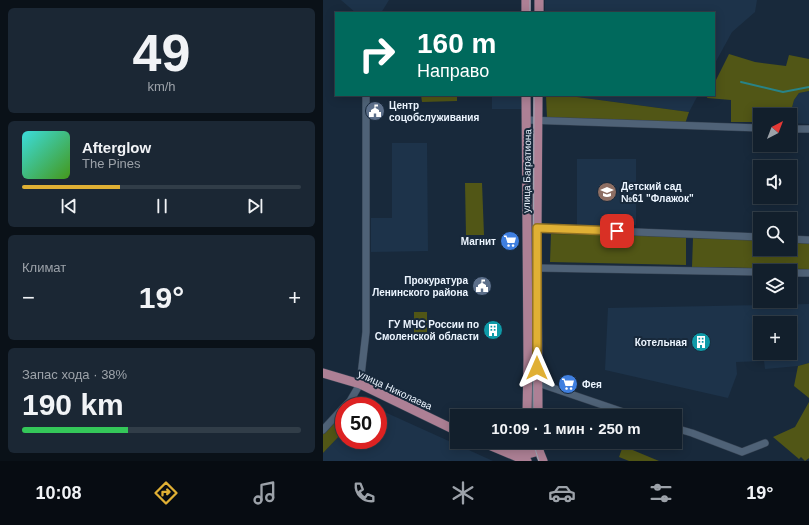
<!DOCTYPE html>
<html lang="ru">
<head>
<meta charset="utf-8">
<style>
  :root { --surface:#121f2c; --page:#1b2734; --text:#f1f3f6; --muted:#9ca2a9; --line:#313d48; --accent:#e0b034 }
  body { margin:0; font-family:Helvetica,sans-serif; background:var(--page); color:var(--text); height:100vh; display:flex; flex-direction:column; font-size:15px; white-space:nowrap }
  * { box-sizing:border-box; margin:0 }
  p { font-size:13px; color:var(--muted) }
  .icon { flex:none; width:22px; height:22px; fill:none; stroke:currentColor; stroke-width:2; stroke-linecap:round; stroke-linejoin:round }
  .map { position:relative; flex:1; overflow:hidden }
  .sheet { display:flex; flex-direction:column; gap:8px; padding:8px; background:#0a1118; width:323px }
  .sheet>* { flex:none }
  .hud { position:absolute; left:12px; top:12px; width:380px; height:84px; border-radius:0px; box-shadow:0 2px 10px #0003,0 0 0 1px var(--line); background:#00695c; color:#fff; overflow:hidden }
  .needle { width:26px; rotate:42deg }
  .fabs { position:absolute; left:430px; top:108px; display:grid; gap:8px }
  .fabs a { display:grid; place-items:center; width:44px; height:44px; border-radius:0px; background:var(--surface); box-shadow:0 2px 10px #0003,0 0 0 1px var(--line); font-size:20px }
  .speed { position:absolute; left:12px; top:397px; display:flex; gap:8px; font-size:20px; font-weight:700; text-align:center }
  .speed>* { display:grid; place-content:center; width:52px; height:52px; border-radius:50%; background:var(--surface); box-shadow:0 2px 10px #0003,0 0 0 1px var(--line); line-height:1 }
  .speed .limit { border:6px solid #d22; background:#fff; color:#111 }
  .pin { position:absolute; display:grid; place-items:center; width:34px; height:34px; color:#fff; margin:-17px; border-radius:8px; box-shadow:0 2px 6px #0006 }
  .me { position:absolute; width:44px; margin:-22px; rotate:0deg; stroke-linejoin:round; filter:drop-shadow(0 0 3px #0008) }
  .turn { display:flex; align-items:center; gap:14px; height:84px; padding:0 16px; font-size:18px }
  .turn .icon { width:52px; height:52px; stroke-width:2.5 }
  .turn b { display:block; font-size:28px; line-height:34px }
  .big { font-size:30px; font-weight:700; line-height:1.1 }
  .sheet .card { flex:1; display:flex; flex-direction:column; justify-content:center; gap:6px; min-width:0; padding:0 14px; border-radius:6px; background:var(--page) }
  .sheet .dial { align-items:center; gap:0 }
  .dial b { font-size:52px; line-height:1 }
  .song { display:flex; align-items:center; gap:12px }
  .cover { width:48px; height:48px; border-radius:6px; background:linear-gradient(135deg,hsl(180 70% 55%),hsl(100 70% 35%)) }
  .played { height:4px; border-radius:2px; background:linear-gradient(90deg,var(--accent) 35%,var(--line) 35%) }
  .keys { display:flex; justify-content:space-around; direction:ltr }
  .heat { display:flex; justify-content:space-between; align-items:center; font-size:22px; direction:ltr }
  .charge { height:6px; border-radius:3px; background:linear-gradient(90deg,#34c759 38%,var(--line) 0) }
  .trip { position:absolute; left:127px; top:409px; width:232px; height:40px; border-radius:0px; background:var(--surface); box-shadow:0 2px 10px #0003,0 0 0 1px var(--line); font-weight:700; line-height:40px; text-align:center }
  .menu { display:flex; height:64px; justify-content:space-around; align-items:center; background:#070c12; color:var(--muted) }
  .menu .icon { width:28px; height:28px }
  .menu .active { color:var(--accent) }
  .menu b { font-size:18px; color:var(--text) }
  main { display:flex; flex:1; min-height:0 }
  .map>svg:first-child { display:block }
  .built { fill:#1d334a; fill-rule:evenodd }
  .green { fill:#515616 }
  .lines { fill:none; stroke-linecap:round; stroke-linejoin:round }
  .stream { stroke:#288387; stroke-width:2 }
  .minor-casing { stroke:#364353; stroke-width:8 }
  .major-casing { stroke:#364353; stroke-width:10 }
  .minor { stroke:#4f6277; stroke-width:7 }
  .major { stroke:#ad8095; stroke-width:9 }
  .tram { stroke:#9da9b6; stroke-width:1 }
  .route-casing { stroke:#927222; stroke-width:10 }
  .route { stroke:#e0b034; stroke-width:7 }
  .labels { text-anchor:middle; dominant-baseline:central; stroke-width:4; stroke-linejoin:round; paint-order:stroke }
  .poi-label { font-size:10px; font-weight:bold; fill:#ecf5ff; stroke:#18293b; text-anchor:end }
  .street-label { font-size:10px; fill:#ecf5ff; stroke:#18293b }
</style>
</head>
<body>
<main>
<section class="sheet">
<div class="card dial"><b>49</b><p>km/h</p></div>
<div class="card">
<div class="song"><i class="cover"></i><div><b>Afterglow</b><p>The Pines</p></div></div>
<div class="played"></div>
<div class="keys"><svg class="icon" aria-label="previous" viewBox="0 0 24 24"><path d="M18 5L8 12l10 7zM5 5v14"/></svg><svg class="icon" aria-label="pause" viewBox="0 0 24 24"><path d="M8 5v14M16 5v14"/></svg><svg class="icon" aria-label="next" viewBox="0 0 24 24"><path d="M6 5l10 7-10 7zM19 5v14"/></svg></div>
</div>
<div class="card"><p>Климат</p>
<div class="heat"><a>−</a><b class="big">19°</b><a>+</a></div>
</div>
<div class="card"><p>Запас хода · 38%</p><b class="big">190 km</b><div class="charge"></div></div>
</section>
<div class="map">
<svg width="486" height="461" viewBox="0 0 486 461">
  <rect width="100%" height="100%" fill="#18293b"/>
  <!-- built -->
  <g class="built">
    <path d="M18,0H66L58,13H33Z"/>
    <path d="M222,0H434L432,12L409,32L391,65V13H222Z"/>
    <path d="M486,91V124L467,123V115L471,100L476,93Z"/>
    <rect x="169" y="95" width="31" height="14"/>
    <path d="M239,95H375L366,112Z"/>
    <path d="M69,143H104L105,251L48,252V218H69Z"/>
    <rect x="254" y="159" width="59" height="66"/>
    <path d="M486,304V363L475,366L442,369L441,361L413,362L414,374L405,398L282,370L285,308ZM437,323H467V353H437Z"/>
    <path d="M55,409L170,461H0V453L21,431V440H55Z"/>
  </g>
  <!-- green -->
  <g class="green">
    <path d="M406,54L432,62L463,66L466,55L486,59V91L476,93L471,100L467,115H437V122H408V100L384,98L385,95H391V84Z"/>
    <path d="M98,95H134V101L99,102Z"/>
    <path d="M223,95H239L366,112L362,124L224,118Z"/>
    <path d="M142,183H159L161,235H143Z"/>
    <path d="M228,234L363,236V265L227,262Z"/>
    <path d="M370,238L437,240V249H467V241H486V269L369,267Z"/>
    <rect x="91" y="312" width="13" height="22"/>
    <path d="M486,363V398L471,386L475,366Z"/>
    <path d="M486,402V458L482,461L478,457L476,459L450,437L472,427Z"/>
    <path d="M21,410V431L0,453V434Z"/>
    <path d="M300,446L336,461H306L296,457Z"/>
  </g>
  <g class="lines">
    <!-- stream -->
    <path class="stream" d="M418,82L460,92L486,87"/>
    <!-- minor casing -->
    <g class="minor-casing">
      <g id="minor">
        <path d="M203,120L437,128"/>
        <path d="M467,129H486"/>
        <path d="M214,228L437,237"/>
        <path d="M467,239L486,240"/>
        <path d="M214,268L437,272"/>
        <path d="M467,273H486"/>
        <path d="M215,383L312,416"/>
        <path d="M22,406L27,401L37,384L43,332V97"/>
        <path d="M352,428L369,433L419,452L442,443"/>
        <path d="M0,430L21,407"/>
      </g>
    </g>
    <!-- major casing -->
    <g class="major-casing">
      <g id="major">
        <path d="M203,0V13"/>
        <path d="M216,13V0"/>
        <path d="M203,95L205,360L204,416"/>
        <path d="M0,373L37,384L134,431"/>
        <path d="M215,416L214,228L215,95"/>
        <path d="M159,442L204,461"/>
        <path d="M215,442L216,451L220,461"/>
        <path d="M186,451C193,450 198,449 201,442"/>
        <path d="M192,453L205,454L216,451"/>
      </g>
    </g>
    <!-- minor -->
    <use href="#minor" class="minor"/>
    <!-- major -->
    <use href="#major" class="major"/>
    <!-- tram -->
    <g class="tram">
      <path d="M207,0V13"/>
      <path d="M210,416L211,95"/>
      <path d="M211,442L213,452L216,461"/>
    </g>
  </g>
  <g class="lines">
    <!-- route casing -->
    <g class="route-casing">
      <path id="route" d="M214,368V228L294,231"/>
    </g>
    <!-- route -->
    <use href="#route" class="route"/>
  </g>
  <!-- icons -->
  <defs>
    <g id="civic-disc" transform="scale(1)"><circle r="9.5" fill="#5c6f8a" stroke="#18293b"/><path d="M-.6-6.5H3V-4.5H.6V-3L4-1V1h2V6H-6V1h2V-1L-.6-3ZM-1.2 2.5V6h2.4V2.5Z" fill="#fff"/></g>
    <g id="school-disc" transform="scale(1)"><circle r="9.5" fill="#8d6e63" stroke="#18293b"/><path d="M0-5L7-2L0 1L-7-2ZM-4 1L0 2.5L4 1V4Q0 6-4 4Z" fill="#fff"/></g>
    <g id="supermarket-disc" transform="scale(1)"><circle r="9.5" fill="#3f7fe0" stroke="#18293b"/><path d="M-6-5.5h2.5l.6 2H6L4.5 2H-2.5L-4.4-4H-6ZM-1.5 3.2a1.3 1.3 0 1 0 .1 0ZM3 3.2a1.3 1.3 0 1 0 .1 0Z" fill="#fff"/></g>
    <g id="building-disc" transform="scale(1)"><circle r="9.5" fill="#0f9aa8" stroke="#18293b"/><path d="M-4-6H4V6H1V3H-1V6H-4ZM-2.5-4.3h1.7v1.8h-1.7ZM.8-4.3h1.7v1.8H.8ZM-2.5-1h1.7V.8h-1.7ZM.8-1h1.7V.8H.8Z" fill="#fff"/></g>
  </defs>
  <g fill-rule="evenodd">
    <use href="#civic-disc" x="52" y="111"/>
    <use href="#school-disc" x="284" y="192"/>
    <use href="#supermarket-disc" x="187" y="241"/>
    <use href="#civic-disc" x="159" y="286"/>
    <use href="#building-disc" x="170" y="330"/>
    <use href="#building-disc" x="378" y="342"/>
    <use href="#supermarket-disc" x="245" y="384"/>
  </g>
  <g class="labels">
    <!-- poi labels -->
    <g class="poi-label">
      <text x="66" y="105" text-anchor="start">Центр<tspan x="66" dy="12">соцобслуживания</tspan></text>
      <text x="298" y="186" text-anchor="start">Детский сад<tspan x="298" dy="12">№61 "Флажок"</tspan></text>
      <text x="173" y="241">Магнит</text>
      <text x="145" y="280">Прокуратура<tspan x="145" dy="12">Ленинского района</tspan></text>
      <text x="156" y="324">ГУ МЧС России по<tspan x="156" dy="12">Смоленской области</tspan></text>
      <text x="364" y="342">Котельная</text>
      <text x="259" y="384" text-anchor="start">Фея</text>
    </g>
    <!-- street labels -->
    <g class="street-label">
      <text transform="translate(204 171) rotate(-89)">улица Багратиона</text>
      <text transform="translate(72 390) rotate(25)">улица Николаева</text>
    </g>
  </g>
</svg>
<div class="fabs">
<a><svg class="needle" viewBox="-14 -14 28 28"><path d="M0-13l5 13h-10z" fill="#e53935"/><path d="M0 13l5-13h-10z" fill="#9ca2a9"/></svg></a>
<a><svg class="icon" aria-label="sound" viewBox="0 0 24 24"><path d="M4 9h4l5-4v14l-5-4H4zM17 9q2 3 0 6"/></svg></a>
<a><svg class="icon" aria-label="search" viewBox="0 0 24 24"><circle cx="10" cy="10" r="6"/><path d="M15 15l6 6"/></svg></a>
<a><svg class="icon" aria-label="layers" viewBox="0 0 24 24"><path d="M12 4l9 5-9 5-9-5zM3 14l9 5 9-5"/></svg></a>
<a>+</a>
</div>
<div class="speed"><div class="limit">50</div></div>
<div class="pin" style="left:294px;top:231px;background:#d93025"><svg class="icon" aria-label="arrive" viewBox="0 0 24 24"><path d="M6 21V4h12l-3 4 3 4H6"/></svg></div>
<svg class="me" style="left:214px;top:368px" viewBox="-20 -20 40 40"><path d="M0-17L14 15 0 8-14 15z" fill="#e0b034" stroke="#fff" stroke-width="4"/></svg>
<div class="trip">10:09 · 1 мин · 250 m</div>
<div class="hud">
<div class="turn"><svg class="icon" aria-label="right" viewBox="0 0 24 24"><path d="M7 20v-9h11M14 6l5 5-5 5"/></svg><div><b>160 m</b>Направо</div></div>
</div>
</div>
</main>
<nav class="menu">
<b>10:08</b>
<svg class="icon active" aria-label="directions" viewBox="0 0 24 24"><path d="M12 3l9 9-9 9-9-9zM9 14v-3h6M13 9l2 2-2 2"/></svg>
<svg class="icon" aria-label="music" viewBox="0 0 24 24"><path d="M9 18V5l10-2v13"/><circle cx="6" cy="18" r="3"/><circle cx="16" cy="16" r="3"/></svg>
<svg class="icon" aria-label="phone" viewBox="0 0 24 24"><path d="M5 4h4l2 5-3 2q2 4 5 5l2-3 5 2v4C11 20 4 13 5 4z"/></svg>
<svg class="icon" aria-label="climate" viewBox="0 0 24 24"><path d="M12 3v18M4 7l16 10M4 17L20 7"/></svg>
<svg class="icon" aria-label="car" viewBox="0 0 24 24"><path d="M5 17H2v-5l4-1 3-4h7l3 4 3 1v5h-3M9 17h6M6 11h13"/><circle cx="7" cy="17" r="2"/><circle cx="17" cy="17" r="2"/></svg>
<svg class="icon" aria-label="filters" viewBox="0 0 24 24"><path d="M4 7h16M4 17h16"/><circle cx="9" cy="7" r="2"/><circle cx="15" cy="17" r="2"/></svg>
<b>19°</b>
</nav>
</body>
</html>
